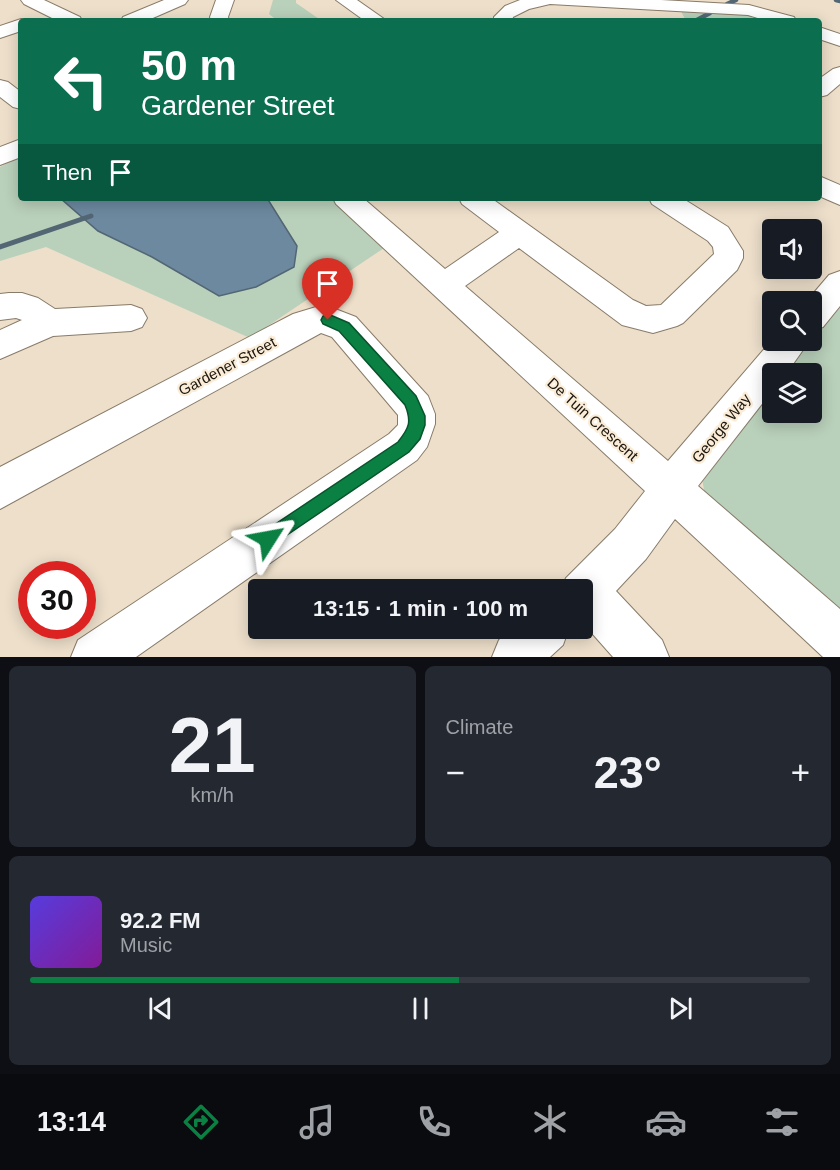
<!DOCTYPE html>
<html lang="en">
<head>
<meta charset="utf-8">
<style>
  :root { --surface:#171b24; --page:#242831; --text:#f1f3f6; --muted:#9ea1a6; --line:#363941; --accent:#0b8043 }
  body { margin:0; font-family:Helvetica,sans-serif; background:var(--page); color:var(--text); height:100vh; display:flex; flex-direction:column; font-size:22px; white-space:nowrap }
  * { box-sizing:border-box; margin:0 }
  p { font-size:20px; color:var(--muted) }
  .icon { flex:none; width:33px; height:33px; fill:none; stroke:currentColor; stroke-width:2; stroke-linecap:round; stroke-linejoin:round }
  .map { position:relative; height:657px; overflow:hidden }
  .sheet { display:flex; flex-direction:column; gap:9px; padding:9px; background:#0d0f14; flex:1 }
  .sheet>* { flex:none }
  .guide { position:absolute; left:18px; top:18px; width:804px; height:183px; border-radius:6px; box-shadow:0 3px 15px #0003; background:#0b6e4f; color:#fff; overflow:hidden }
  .buttons { position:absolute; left:762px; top:219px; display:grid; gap:12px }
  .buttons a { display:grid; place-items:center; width:60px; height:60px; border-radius:6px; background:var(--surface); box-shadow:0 3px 15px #0003; font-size:30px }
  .speed { position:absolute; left:18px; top:561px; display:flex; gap:12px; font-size:30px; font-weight:700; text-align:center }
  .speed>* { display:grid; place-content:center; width:78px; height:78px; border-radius:50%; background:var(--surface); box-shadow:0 3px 15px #0003; line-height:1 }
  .speed .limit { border:9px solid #d22; background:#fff; color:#111 }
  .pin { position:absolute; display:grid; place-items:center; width:51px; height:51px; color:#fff; margin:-62px -26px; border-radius:50% 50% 50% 0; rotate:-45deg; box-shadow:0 0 6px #0007 }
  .pin .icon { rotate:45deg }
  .me { position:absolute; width:66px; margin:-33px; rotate:56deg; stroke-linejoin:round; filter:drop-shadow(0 0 4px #0008) }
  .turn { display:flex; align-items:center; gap:21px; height:126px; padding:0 24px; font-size:27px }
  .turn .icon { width:78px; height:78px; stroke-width:2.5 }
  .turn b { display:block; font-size:42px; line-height:51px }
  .then { display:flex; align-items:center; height:57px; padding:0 24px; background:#0003; gap:12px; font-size:22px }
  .big { font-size:45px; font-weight:600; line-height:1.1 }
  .sheet .widget { flex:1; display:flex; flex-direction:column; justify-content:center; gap:9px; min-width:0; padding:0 21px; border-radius:9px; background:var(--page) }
  .sheet .dial { align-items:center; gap:0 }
  .dial b { font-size:78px; line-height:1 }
  .song { display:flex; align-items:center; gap:18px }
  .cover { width:72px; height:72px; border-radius:9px; background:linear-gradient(135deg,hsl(250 70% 55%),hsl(290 70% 35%)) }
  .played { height:6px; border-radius:3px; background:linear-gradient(90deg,var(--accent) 55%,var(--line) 55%) }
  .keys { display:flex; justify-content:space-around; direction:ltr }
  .heat { display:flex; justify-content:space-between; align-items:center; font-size:33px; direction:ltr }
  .sheet .tiles { flex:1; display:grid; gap:9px; grid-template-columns:1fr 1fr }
  .widget:last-child { grid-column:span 2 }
  .trip { position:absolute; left:248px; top:579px; width:345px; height:60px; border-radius:6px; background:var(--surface); box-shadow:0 3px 15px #0003; font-weight:600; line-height:60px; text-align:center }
  .tab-bar { display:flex; height:96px; justify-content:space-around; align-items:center; background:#090b0e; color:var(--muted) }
  .tab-bar .icon { width:42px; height:42px }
  .tab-bar .on { color:var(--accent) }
  .tab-bar b { font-size:27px; color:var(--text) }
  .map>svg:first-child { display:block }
  .green { fill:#b9d0ba }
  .water { fill:#6c899f; stroke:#536674; stroke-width:1.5 }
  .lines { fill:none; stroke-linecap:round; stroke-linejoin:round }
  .stream-far1 { stroke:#536674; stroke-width:4.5 }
  .stream { stroke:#536674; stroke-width:5 }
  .minor-casing { stroke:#887b69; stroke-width:2 }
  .minor { fill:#fff; fill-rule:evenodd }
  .route { fill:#0b8043; stroke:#07532c; stroke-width:1.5 }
  .labels { text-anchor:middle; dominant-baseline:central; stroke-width:4.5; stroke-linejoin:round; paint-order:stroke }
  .street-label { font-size:15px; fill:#1a150e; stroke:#faecd7 }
</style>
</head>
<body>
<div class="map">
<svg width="840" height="657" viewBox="0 0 840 657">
  <rect width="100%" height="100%" fill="#eddfca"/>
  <!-- green -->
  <g class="green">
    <path d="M273,0H296V3L322,21H278L269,14Z"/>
    <path d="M680,9L758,14L746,21H683L685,19Z"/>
    <path d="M21,156V198H334L387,246L250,338L46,247L0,261V167Z"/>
    <path d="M840,300V611L705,495L702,479L711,460L772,384V412H812V374L781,373L807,341L812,340V335Z"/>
  </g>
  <!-- water -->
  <path class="water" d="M60,198H267L297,246L294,267L256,287L219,296L152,257L98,231Z"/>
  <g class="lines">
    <!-- stream-far1 -->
    <g class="stream-far1">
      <path d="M836,0L840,1"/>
      <path d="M727,4L736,0"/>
      <path d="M695,21L710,13"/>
    </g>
    <!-- stream -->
    <path class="stream" d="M0,247L91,216"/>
    <!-- minor casing -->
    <g class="minor-casing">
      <g id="minor">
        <path d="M21,0H44L80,17L82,21H58L24,4Z"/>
        <path d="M164,0H188L185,4L146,21H121L123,17Z"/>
        <path d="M216,0H234L228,17L229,21H211L210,17Z"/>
        <path d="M336,0H357L387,21H365Z"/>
        <path d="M520,0H661L749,5L794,17L796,21H767L748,15L550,4L529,9L513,17L512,21H494V17L505,6Z"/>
        <path d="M21,19L28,21H21V31L0,38V26Z"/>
        <path d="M819,27L840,34V46L819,39Z"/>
        <path d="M840,67V84L827,95L819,97V79L833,69Z"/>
        <path d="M0,80L8,82L21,92V109L13,107L0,97Z"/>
        <path d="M21,139V157L0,165V147Z"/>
        <path d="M819,176L840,185V205L819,196Z"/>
        <path d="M333,198H363L445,269L499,232L462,204L459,198H491L633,300L646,306L661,305L714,254L713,247L708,241L652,204L649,198H682L728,227L743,251V258L737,270L683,323L677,326L653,333L622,325L519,248L465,286L668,461L772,340H810L786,374H772V391L698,486L840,609V657H823L675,519L646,559L616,591L662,640L669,657H613L582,622V590H561L566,578L615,529L645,491L336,204Z"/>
        <path d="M840,271V306L823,327L812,331V302H806L829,275Z"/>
        <path d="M9,293H22L38,298L55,309L131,305L142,309L147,318L142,327L131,331L53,336L0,359V330L22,320L16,318L0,320V294Z"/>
        <path d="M316,307H330L356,317L428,396L435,414V424L427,447L417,460L136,657H71L78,640L389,434L398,425V415L332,337L321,333L0,509V467L293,314Z"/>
        <path d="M511,628H569L563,645L550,657H492L499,640Z"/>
      </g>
    </g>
    <!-- minor -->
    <use href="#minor" class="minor"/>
  </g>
  <!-- route -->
  <path class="route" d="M328,314L349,323L416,396L425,416V425L420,439L409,452L268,548L262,545L260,539L262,533L398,442C409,428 412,422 405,405L339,331L323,324L321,320L323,316Z"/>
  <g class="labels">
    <!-- street labels -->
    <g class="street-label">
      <text transform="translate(227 366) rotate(-28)">Gardener Street</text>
      <text transform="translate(593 419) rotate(42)">De Tuin Crescent</text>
      <text transform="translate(721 428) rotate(-51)">George Way</text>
    </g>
  </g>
</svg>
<div class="buttons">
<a><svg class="icon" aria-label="sound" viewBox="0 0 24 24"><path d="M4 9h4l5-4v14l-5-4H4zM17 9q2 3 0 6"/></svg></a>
<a><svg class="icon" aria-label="search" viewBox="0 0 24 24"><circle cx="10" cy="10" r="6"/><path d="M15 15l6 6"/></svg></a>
<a><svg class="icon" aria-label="layers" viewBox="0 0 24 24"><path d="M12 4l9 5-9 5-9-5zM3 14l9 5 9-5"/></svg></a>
</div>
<div class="speed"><div class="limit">30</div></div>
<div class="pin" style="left:328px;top:320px;background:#d93025"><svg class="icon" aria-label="arrive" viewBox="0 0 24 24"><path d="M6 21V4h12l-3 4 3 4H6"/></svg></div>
<svg class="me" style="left:268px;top:539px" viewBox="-20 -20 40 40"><path d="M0-17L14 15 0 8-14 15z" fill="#0b8043" stroke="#fff" stroke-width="4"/></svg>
<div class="trip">13:15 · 1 min · 100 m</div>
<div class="guide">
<div class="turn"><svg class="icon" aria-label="left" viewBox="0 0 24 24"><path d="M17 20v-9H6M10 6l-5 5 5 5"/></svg><div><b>50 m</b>Gardener Street</div></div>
<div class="then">Then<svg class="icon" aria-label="arrive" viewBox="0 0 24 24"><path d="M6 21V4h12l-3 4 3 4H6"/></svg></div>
</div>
</div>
<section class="sheet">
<div class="tiles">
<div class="widget dial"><b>21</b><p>km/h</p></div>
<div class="widget"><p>Climate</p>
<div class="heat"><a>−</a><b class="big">23°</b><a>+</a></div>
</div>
<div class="widget">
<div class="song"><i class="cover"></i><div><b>92.2 FM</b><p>Music</p></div></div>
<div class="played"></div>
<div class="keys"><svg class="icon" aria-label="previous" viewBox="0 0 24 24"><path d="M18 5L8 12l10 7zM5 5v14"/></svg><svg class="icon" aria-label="pause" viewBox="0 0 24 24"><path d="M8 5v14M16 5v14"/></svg><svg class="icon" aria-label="next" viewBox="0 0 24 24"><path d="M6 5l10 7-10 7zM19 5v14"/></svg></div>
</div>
</div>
</section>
<nav class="tab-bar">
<b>13:14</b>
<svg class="icon on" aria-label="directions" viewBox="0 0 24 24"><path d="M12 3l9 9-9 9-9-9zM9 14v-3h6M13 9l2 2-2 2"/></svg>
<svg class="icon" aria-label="music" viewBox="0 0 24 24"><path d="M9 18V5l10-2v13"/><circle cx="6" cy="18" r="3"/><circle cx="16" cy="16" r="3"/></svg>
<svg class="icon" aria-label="phone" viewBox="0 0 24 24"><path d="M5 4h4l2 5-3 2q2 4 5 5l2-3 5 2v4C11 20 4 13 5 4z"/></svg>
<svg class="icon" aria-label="climate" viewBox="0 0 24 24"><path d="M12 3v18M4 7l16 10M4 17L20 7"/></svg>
<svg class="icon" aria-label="car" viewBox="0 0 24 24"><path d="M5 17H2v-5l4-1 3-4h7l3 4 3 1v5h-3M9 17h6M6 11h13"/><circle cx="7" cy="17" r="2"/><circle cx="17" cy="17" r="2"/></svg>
<svg class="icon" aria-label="filters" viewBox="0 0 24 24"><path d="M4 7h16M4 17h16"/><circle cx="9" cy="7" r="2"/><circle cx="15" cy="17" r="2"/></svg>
</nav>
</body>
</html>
